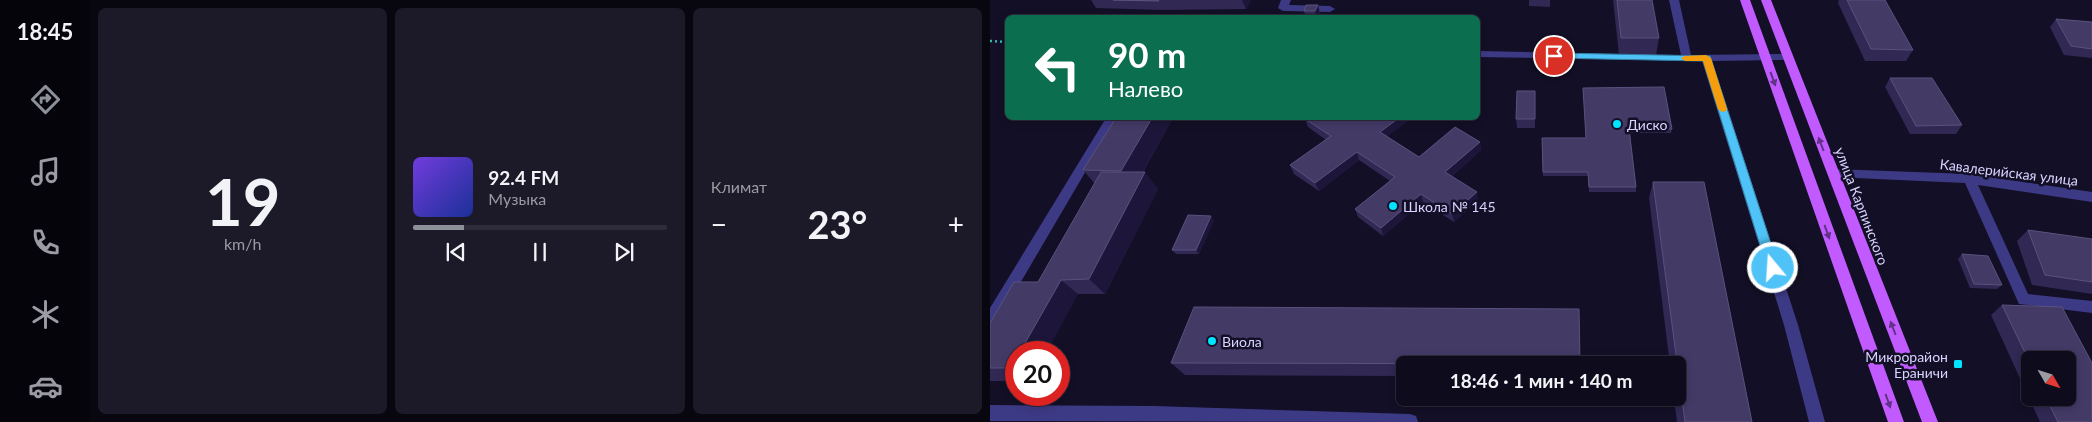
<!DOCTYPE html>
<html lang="ru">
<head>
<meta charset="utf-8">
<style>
  :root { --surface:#0e0b1c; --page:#1c1929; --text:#f1f3f6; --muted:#9b9ba3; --line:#2e2b3b; --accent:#8c9099 }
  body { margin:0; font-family:Lato,sans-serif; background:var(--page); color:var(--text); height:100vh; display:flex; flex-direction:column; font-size:19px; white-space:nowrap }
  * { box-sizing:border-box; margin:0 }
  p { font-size:16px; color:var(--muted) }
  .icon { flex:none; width:28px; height:28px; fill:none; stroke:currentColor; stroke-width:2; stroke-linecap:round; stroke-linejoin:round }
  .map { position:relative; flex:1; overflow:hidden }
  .panel { display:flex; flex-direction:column; gap:8px; padding:8px; background:#08060f; width:900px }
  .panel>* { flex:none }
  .banner { position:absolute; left:15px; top:15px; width:475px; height:105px; border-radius:8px; box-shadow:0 2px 8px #0003,0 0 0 1px var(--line); background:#0b6e4f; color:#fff; overflow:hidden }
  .needle { width:32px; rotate:129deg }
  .buttons { position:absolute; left:1031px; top:351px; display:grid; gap:10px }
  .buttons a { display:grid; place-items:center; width:55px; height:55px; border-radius:8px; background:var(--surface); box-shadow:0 2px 8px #0003,0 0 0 1px var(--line); font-size:25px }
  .speed { position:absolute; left:15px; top:341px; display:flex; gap:10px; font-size:25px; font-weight:700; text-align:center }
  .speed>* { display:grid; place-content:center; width:65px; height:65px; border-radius:50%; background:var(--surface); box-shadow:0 2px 8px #0003,0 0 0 1px var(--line); line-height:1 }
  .speed .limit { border:8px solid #d22; background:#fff; color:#111 }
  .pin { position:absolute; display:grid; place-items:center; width:42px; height:42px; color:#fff; margin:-21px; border:2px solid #fff; border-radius:50%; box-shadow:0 1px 5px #0007 }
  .me { position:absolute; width:55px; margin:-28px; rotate:342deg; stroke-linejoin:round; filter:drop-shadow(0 0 4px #0008) }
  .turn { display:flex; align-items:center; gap:18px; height:105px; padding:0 20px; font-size:22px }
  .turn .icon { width:65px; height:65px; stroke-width:2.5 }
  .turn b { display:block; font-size:35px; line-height:42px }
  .big { font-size:38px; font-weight:700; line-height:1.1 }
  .panel .widget { flex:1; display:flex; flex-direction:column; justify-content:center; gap:8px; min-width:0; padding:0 18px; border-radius:8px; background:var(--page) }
  .panel .dial { align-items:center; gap:0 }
  .dial b { font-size:65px; line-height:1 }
  .song { display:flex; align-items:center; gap:15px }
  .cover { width:60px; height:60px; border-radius:8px; background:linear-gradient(135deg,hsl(260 70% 55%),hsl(230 70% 35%)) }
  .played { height:5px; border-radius:2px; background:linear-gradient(90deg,var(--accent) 20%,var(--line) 20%) }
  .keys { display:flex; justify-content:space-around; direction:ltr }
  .heat { display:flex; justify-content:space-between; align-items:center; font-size:28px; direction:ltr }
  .panel .tiles { flex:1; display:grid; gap:8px; grid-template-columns:repeat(3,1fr) }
  .trip { position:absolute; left:406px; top:356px; width:290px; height:50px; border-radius:8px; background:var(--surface); box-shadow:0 2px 8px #0003,0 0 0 1px var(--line); font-weight:700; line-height:50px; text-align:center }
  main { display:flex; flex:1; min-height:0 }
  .tabs { display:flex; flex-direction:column; width:90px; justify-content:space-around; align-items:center; background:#06040b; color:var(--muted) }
  .tabs .icon { width:35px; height:35px }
  .tabs .on { color:var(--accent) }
  .tabs b { font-size:22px; color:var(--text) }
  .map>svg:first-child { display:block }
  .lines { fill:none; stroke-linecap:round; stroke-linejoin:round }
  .path { stroke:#2fb8b0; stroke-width:2.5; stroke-dasharray:2 3; stroke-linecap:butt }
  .minor { fill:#3d3a85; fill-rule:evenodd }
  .major { fill:#c25bff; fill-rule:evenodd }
  .wall { fill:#312854; fill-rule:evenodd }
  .shaded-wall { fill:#1d163a }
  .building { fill:#433a66; stroke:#5a527e }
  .oneway { fill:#623188 }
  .route { fill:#4fc3f7; stroke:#337fa1 }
  .slow { fill:#f59e0b }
  .poi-dot { fill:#00e5ff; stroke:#130f26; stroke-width:2 }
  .labels { text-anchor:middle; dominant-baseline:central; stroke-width:5; stroke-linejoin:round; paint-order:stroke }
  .poi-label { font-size:14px; fill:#d9d4ff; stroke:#130f26; text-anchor:start }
  .street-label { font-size:14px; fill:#d9d4ff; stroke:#130f26 }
</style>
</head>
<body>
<main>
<nav class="tabs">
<b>18:45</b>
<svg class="icon on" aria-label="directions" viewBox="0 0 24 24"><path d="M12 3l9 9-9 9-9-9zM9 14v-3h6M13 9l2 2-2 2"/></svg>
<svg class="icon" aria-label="music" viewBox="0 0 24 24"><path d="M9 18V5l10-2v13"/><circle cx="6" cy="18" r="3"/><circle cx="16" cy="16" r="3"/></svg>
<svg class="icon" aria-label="phone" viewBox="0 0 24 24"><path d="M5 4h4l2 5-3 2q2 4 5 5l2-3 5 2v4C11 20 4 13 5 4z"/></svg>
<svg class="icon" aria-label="climate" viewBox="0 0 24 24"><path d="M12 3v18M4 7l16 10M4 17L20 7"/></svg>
<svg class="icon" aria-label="car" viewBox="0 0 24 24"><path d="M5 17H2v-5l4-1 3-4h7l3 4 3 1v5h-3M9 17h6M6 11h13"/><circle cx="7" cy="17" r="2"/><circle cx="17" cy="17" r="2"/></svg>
</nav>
<section class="panel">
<div class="tiles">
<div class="widget dial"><b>19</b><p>km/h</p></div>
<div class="widget">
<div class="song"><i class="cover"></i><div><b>92.4 FM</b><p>Музыка</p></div></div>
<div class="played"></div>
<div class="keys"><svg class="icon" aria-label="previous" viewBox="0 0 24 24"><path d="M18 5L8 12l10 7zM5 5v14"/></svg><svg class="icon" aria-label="pause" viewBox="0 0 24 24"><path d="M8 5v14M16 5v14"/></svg><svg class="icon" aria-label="next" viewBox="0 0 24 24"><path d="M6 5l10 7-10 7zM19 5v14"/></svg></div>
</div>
<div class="widget"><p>Климат</p>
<div class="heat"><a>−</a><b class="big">23°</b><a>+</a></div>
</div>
</div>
</section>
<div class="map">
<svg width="1102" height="422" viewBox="0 0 1102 422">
  <rect width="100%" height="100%" fill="#130f26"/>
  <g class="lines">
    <!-- path -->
    <path class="path" d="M0,41L18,42"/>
    <!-- minor -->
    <g class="minor">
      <path d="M291,0H301L299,5L340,6L345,9L340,12L293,11L288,8Z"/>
      <path d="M679,0H689L701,55L797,54L802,57L797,60L722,61L808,325L835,422H819L794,325L712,61L488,57V51L691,55Z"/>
      <path d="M116,118H127L5,326L0,327V308Z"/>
      <path d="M843,169L979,174L1102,192V202L988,185L1038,294L1102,301V313L1029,304L975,183L843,177L837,173Z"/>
      <path d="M0,405L164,406L420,414L426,416L428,422L0,421Z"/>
    </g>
    <!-- major -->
    <g class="major">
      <path d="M750,0H760L914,422H898Z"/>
      <path d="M771,0H781L948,422H932Z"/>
    </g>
  </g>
  <!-- wall -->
  <g class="wall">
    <path d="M101,0H261L256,9L173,10L106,8Z"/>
    <path d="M539,0H560V7L539,6Z"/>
    <path d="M623,0H662L669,38L666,55H629Z"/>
    <path d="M849,0H895L923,50L916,61H875L848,3Z"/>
    <path d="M328,5L330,14L329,18H316L314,11Z"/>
    <path d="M1066,19L1102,22V58L1074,55L1060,27Z"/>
    <path d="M900,78L972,125L966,134H920L895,87Z"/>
    <path d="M593,88L682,129L681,133H640L646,187V192H599L598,176H553L552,138H596Z"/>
    <path d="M545,91V128H527L526,119Z"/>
    <path d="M126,118H183L153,172L168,189L115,294H88L26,352V381H0V323L48,282L105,184L93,170Z"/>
    <path d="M315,119L397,137L429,157L490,142L491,150L462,176L488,200L464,222L433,202L393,236L368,217L365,209L400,181L369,160L329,191L304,174L300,165L336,140L318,127Z"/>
    <path d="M663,182L762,422H687L684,398H688V365H680L659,198Z"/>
    <path d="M224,220L209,254H186L182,250Z"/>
    <path d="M1038,230L1102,239V294L1042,285L1027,241Z"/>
    <path d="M972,254L1012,285L1007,289L980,288L968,259Z"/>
    <path d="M1012,305L1102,422H1050L1001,315ZM1040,360L1078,398H1040Z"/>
    <path d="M589,309L590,365H415V376L195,375L181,363Z"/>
  </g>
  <!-- shaded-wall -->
  <g class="shaded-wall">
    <path d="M252,0H261L256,9Z"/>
    <path d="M328,5L330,14L329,18H327L325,11Z"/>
    <path d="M162,118H183L144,187L131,171Z"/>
    <path d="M409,118H423L392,140L390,132Z"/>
    <path d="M490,142L491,150L457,180L455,172Z"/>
    <path d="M367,152L369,160L329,191L325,183Z"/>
    <path d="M155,172L168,189L115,294L99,279Z"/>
    <path d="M487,192L488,200L464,222L462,214Z"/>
    <path d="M431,194L433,202L393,236L391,228Z"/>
    <path d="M221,216L224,220L209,254L206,250Z"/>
    <path d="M71,280L88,294L57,352H30Z"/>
    <path d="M26,359V371L22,368Z"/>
  </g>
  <!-- building -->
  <g class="building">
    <path d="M123,0H168L169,1Z"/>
    <path d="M627,0H662L669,38H631Z"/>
    <path d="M857,0H895L923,50L881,49Z"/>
    <path d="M316,5H328L325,11H314Z"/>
    <path d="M1066,19L1102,22V49L1081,46Z"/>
    <path d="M900,78H942L972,125L926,126Z"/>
    <path d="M674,87L682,129H639L646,187H599L598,172H553L552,138H596L593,88Z"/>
    <path d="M527,91H545V119H526Z"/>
    <path d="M126,118H162L131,171L93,170Z"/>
    <path d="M316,118H409L390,132L429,157L465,127L490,142L455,172L487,192L462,214L431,194L391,228L365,209L405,177L367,152L325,183L300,165L341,136L315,119Z"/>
    <path d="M111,172H155L99,279L71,280L30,352H26V359L22,368H0V323L24,282H48Z"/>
    <path d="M663,182H714L762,422H695Z"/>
    <path d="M198,215L221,216L206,250H182Z"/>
    <path d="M1038,230L1102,239V282L1055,275Z"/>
    <path d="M972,254L998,256L1012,285L984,284Z"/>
    <path d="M1012,305L1072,307L1102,363V422H1068L1056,398H1078V360H1040V363Z"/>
    <path d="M204,307L589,309L590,364L181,363Z"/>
  </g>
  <!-- one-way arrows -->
  <defs><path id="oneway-solid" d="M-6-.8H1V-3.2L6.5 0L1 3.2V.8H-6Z" transform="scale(1.25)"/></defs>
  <g class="oneway">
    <use href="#oneway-solid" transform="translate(783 79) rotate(70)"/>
    <use href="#oneway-solid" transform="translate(831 144) rotate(-111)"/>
    <use href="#oneway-solid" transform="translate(837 232) rotate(70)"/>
    <use href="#oneway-solid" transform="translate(903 328) rotate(-111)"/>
    <use href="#oneway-solid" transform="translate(898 401) rotate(70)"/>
  </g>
  <!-- route -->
  <path class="route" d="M564,53L720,56L789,268L787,271L783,273L779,271L777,268L713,61L560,58L559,56Z"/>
  <!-- slow -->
  <path class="slow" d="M716,55L721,58L737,109L736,111L732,112L728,109L713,61H695L691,58L695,56Z"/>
  <!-- markers -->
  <g class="poi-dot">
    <circle cx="627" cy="124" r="5"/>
    <circle cx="403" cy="206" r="5"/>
    <circle cx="222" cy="341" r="5"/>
    <rect x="963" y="359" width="10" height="10" rx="2.5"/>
  </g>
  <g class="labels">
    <!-- poi labels -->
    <g class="poi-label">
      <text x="637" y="124">Диско</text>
      <text x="413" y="206">Школа № 145</text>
      <text x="232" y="341">Виола</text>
      <text x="958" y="356" text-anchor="end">Микрорайон<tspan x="958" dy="16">Ераничи</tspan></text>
    </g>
    <!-- street labels -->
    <g class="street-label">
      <text transform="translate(1019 172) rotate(7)">Кавалерийская улица</text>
      <text transform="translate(872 206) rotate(69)">улица Карпинского</text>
    </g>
  </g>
</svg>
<div class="buttons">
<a><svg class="needle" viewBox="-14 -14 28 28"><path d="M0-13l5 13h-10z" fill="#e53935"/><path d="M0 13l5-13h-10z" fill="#9b9ba3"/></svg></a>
</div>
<div class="speed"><div class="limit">20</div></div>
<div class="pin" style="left:564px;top:56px;background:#d93025"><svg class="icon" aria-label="arrive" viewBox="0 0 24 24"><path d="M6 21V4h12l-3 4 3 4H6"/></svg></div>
<svg class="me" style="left:783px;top:268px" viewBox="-20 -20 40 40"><circle r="17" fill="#4fc3f7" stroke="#fff" stroke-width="3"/><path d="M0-11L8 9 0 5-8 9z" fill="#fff"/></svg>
<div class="trip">18:46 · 1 мин · 140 m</div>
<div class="banner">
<div class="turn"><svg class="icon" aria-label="left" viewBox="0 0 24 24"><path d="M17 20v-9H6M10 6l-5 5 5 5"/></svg><div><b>90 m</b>Налево</div></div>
</div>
</div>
</main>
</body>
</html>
